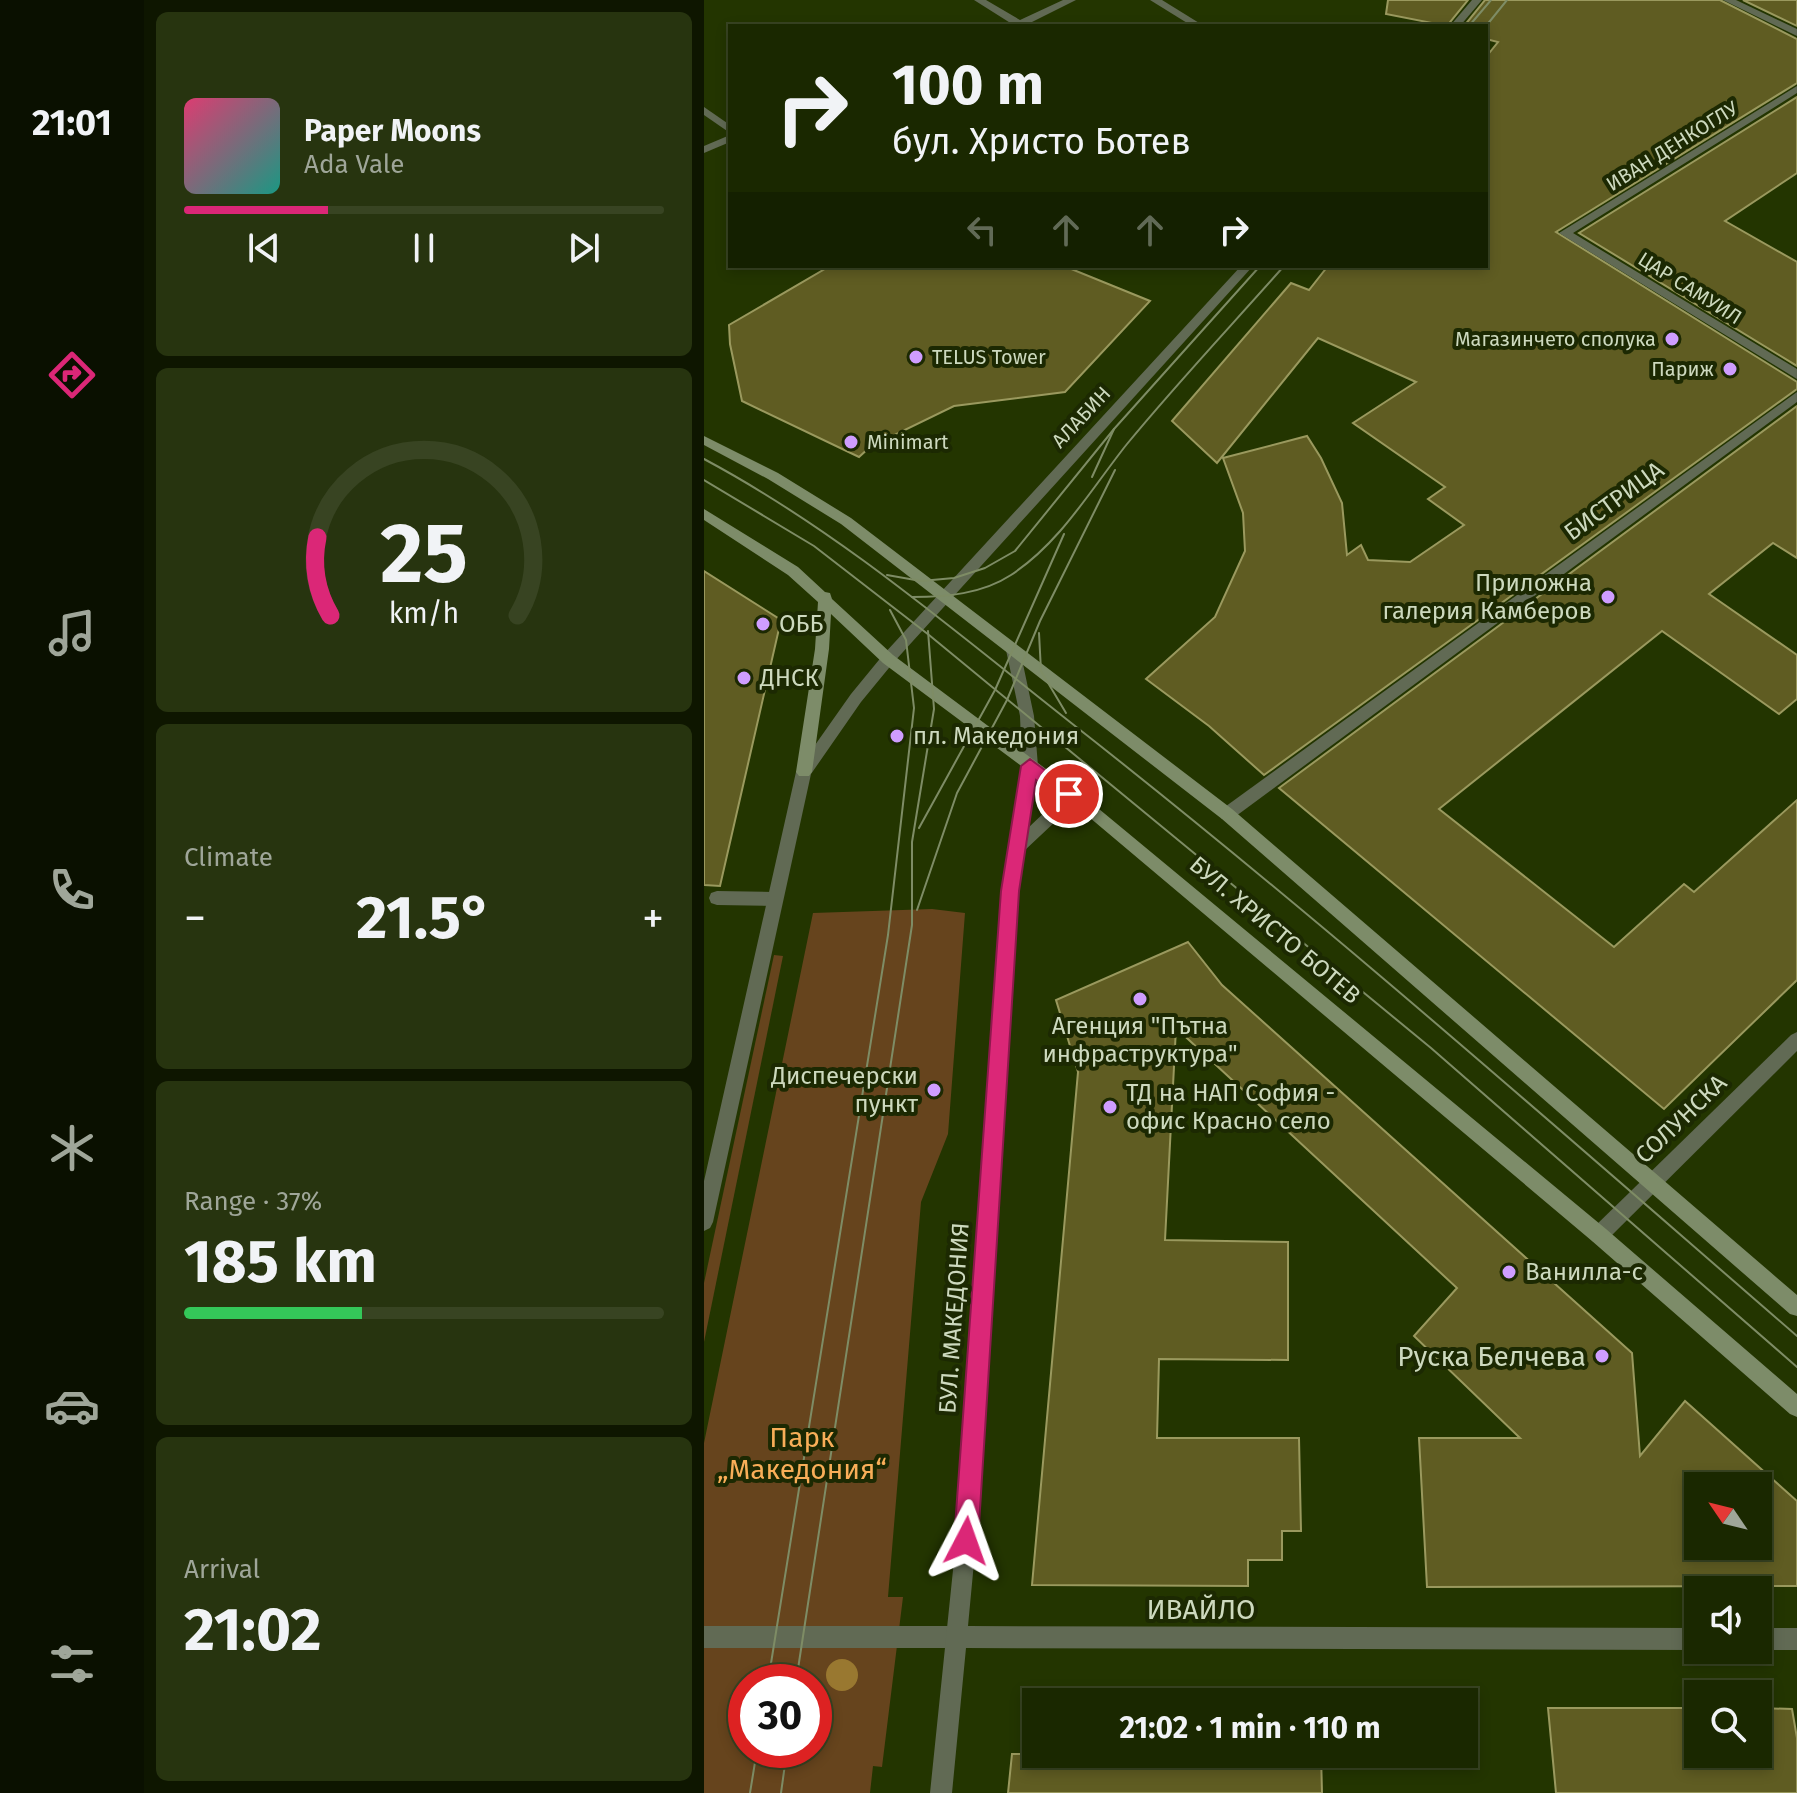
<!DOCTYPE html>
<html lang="en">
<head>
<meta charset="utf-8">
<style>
  :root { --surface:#1a2800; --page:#27340f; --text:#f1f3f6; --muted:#9fa699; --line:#384422; --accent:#db2777 }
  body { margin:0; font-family:"Fira Sans",sans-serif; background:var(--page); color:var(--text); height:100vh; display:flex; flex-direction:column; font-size:30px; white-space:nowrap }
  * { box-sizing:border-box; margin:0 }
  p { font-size:26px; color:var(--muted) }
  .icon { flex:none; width:44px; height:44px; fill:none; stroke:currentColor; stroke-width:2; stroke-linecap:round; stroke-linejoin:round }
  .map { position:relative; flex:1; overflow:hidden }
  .sheet { display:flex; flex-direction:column; gap:12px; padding:12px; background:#0e1600; width:560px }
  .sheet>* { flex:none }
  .top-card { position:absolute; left:24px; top:24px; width:760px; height:244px; border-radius:0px; box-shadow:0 4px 12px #0003,0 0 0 2px var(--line); background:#1a2800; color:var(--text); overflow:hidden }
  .needle { width:52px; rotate:305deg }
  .controls { position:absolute; left:980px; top:1472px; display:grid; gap:16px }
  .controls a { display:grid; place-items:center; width:88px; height:88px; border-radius:0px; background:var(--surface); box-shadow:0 4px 12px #0003,0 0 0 2px var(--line); font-size:40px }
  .speed { position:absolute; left:24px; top:1664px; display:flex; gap:16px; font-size:40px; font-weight:700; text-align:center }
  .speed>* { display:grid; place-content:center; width:104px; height:104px; border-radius:50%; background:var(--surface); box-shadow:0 4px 12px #0003,0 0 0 2px var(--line); line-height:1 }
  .speed .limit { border:12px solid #d22; background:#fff; color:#111 }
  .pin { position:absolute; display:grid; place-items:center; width:68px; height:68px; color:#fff; margin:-34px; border:4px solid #fff; border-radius:50%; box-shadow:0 2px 8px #0007 }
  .me { position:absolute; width:88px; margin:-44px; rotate:4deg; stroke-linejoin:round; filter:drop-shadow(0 0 6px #0008) }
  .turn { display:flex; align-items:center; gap:28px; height:168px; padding:0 32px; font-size:36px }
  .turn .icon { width:104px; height:104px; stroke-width:2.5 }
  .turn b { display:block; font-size:56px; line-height:68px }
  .lanes { display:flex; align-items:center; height:76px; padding:0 32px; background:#0003; justify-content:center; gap:40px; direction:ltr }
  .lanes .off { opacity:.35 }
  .big { font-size:60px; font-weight:700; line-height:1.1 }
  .sheet .widget { flex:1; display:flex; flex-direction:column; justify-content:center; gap:12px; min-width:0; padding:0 28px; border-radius:12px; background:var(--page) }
  .sheet .dial { align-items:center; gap:0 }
  .dial svg { height:208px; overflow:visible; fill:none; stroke:var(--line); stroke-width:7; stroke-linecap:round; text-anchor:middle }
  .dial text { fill:var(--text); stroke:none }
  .song { display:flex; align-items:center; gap:24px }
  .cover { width:96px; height:96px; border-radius:12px; background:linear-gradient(135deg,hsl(340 70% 55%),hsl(170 70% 35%)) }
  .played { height:8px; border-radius:4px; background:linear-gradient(90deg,var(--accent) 30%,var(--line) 30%) }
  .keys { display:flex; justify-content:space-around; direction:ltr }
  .heat { display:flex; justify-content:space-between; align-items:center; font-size:44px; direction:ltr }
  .charge { height:12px; border-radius:6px; background:linear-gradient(90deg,#34c759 37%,var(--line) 0) }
  .trip { position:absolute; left:318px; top:1688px; width:456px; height:80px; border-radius:0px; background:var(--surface); box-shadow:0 4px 12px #0003,0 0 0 2px var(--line); font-weight:700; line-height:80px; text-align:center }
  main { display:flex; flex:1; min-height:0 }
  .tabs { display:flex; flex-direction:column; width:144px; justify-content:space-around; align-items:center; background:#0a1000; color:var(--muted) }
  .tabs .icon { width:56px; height:56px }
  .tabs .selected { color:var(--accent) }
  .tabs b { font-size:36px; color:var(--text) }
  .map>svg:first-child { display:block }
  .green { fill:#66441d; fill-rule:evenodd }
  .building { fill:#5f5c22; stroke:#9a995e; stroke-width:2; fill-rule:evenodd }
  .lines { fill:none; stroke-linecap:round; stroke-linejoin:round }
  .service { fill:#616a54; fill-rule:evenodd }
  .pedestrian { fill:#616a54; fill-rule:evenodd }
  .minor { fill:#616a54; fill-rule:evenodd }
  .secondary { fill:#7d8c69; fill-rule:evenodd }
  .tram { stroke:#7e8c65; stroke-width:2 }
  .tree { fill:#997830 }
  .route { fill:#db2777; stroke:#8e194d; stroke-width:2 }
  .poi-dot { fill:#cf9dff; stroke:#1c2902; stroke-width:3 }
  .labels { text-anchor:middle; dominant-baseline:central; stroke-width:8; stroke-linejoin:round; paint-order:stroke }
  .far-street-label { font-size:20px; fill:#cdd9be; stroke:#1c2902 }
  .far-poi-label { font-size:20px; fill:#cdd9be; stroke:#1c2902; text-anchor:end }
  .street-label { font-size:24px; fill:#cdd9be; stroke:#1c2902 }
  .poi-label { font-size:24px; fill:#cdd9be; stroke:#1c2902; text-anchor:start }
  .near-poi-label { font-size:28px; fill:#cdd9be; stroke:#1c2902; text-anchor:end }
  .near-park-label { font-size:28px; fill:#f9ae58; stroke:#1c2902 }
  .near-street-label { font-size:28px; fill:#cdd9be; stroke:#1c2902 }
</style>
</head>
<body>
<main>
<nav class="tabs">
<b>21:01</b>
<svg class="icon selected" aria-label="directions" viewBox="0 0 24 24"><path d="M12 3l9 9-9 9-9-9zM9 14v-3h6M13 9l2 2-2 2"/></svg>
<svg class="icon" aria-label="music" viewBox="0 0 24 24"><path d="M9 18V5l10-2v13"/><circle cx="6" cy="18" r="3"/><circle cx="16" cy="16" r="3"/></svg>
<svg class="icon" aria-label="phone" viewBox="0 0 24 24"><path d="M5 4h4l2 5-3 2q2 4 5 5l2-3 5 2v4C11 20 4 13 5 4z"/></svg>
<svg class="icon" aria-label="climate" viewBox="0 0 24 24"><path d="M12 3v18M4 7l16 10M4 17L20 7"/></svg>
<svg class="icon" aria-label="car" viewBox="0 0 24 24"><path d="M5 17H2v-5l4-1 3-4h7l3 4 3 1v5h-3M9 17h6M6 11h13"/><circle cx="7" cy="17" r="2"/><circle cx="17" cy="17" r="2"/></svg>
<svg class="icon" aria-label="filters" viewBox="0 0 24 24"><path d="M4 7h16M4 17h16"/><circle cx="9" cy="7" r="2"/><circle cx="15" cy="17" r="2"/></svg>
</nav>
<section class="sheet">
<div class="widget">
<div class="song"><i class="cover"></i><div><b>Paper Moons</b><p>Ada Vale</p></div></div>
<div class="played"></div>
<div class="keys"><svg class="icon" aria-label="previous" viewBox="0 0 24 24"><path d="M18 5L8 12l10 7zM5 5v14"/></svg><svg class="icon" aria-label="pause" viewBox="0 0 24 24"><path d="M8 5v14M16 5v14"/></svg><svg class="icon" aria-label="next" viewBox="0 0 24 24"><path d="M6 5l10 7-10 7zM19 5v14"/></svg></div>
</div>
<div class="widget dial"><svg viewBox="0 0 100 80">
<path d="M14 69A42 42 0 1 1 86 69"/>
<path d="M14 69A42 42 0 0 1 9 39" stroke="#db2777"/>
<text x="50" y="56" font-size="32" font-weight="700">25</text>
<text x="50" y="72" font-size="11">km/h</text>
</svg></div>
<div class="widget"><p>Climate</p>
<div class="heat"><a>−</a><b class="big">21.5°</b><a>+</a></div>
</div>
<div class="widget"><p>Range · 37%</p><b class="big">185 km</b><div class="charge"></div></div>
<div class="widget"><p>Arrival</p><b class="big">21:02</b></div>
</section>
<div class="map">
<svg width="1093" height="1793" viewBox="0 0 1093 1793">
  <rect width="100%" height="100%" fill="#233500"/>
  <!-- green -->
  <g class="green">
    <path d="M228,909L261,913L244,1134L217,1202L184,1597H199L178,1767L169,1766L166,1793H0V1443L109,913ZM42,1682H110V1750H42Z"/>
    <path d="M70,955L79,956L0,1342V1283Z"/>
  </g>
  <!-- building -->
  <g class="building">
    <path d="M684,0H764L743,26L682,14Z"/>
    <path d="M781,0H1016L1093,39V83L852,232L1093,382V389L560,775L505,726L442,679L511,617L541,551L539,513L519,458L603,436L617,458L638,503L643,555L657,545L664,560L706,562L760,525L724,499L741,487L649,423L712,382L614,338L513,463L468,421L587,283L605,290L624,266H782V57L794,42L782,39V26H760Z"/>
    <path d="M1039,0H1093V26Z"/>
    <path d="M1093,97V173L1021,221L1093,262V366L875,233Z"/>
    <path d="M126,266H360L446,301L361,392L250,406L180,440L170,449L166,447L155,457L38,401L26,344L25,325Z"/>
    <path d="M1093,406V558L1069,543L1005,594L1093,655V699L1075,714L958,631L735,809L910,947L980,884L990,892L1093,800V980L960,1109L575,788Z"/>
    <path d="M0,571L77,620L16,886L0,885Z"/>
    <path d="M484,942L518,985L928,1353L936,1456L981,1401L1093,1501V1586L723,1587L715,1438H816L710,1336L753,1288L472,1028L461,1240L584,1242V1360L455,1359L453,1438H595L597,1531H578V1560H544V1586L328,1585L374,1072L352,1000ZM994,1486H1054V1546H994Z"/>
    <path d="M844,1708H994V1754H1054V1708L1088,1709L1093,1738V1793H852Z"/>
    <path d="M308,1754H617L618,1793H304Z"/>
  </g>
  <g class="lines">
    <!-- service -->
    <g class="service">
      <path d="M0,107L26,125V133L0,115Z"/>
      <path d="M26,135V142L0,153V146Z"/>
      <path d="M13,891L69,892L75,894L77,899L75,904L69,906L13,905L7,903L5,898L7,893Z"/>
    </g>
    <!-- pedestrian -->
    <path class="pedestrian" d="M0,1626H253L261,1629L264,1637L261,1645L253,1648H0Z"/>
    <!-- minor -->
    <g class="minor">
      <path d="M270,0H282L316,20L359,0H372L320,26H306L308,24Z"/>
      <path d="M446,0H458L500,26H488Z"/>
      <path d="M768,0H778L756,26H746Z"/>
      <path d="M1019,0H1032L1093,29V36Z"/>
      <path d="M1093,86V93L869,233L1093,369V379L855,233Z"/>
      <path d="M537,266H549L189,663L157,702L107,774L9,1222L6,1228L0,1231V1181L92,772L147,694L179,655Z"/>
      <path d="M1093,392V402L528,819H518L515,814L518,809Z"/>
      <path d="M309,645L316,650L330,716L334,766L324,828L344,809L384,802L389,804L392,808L389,812L353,820L320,851L314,891L272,1541L264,1626L994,1628V1650L262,1648L248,1793H226L252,1541L298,891L318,766L316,716L302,650Z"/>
      <path d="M1093,1032V1051L902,1241L895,1244L888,1241L886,1235L888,1229L1087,1035Z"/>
      <rect x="1054" y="1628" width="39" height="22"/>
    </g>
    <!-- secondary -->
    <g class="secondary">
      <path d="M0,436L74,473L147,518L528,809L1093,1295V1316L1086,1314L518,819L137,524L64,479L0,445Z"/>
      <path d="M0,509L94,567L121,592L126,593L128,599L189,655L389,804L902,1229L1093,1394V1417L1086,1414L888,1241L379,812L179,663L127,614L125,649L108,772L105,776H95L92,772L111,649L114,602L84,575L0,520Z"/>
    </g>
    <!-- tram -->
    <g class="tram">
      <path d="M765,26L787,0"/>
      <path d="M782,26L803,0"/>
      <path d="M0,459C133,530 248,629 366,722C616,918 853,1128 1093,1336"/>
      <path d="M388,477L410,429"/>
      <path d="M0,480L110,546L225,635L727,1048L1093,1367"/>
      <path d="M183,575L217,581L250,578L281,568L311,551L410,429L556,266"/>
      <path d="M208,597C242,597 278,594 307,575C357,542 387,489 423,444C473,383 528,325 580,266"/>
      <path d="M335,633L337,671L362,713"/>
      <path d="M215,828L291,690L360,534"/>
      <path d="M213,910L253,793L303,700L336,621L411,470"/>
      <path d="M64,1682L184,935L210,708L202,640L186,610"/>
      <path d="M92,1682L208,925V842L230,709L224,631"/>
      <path d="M46,1793L53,1750"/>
      <path d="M77,1793L83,1750"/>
    </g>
  </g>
  <!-- trees -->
  <circle class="tree" cx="138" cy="1675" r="16"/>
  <!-- route -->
  <path class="route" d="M326,759L373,794L371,799H358L332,780L315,891L274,1541L270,1549L262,1552L254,1549L250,1541L297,891L317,766Z"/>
  <!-- markers -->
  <g class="poi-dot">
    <circle cx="968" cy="339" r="8"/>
    <circle cx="212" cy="357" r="8"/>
    <circle cx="1026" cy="369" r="8"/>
    <circle cx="147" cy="442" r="8"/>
    <circle cx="904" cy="597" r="8"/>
    <circle cx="59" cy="624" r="8"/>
    <circle cx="40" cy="678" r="8"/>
    <circle cx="193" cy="736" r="8"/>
    <circle cx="436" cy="999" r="8"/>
    <circle cx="230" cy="1090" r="8"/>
    <circle cx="406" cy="1107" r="8"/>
    <circle cx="805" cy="1272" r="8"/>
    <circle cx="898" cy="1356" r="8"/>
  </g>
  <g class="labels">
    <!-- far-street labels -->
    <g class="far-street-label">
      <text transform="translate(968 146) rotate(-32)">ИВАН ДЕНКОГЛУ</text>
      <text transform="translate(986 288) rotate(32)">ЦАР САМУИЛ</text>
      <text transform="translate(377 417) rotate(-47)">АЛАБИН</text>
    </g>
    <!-- far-poi labels -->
    <g class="far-poi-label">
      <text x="952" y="339">Магазинчето сполука</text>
      <text x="228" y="357" text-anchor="start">TELUS Tower</text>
      <text x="1010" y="369">Париж</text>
      <text x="163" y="442" text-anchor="start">Minimart</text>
    </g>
    <!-- street labels -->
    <g class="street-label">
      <text transform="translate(910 501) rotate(-36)">БИСТРИЦА</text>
      <text transform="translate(571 930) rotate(40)">БУЛ. ХРИСТО БОТЕВ</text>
      <text transform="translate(977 1119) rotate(-44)">СОЛУНСКА</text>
      <text transform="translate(250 1318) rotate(-86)">БУЛ. МАКЕДОНИЯ</text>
    </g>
    <!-- poi labels -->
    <g class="poi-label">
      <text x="888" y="583" text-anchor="end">Приложна<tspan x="888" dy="28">галерия Камберов</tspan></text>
      <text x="75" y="624">ОББ</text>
      <text x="56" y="678">ДНСК</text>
      <text x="209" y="736">пл. Македония</text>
      <text x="436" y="1026" text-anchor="middle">Агенция "Пътна<tspan x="436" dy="28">инфраструктура"</tspan></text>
      <text x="214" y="1076" text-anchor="end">Диспечерски<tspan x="214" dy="28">пункт</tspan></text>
      <text x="422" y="1093">ТД на НАП София -<tspan x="422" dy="28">офис Красно село</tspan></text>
      <text x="821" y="1272">Ванилла-с</text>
    </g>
    <!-- near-poi labels -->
    <g class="near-poi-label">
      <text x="882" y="1356">Руска Белчева</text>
    </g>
    <!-- near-park labels -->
    <g class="near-park-label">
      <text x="98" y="1437">Парк<tspan x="98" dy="32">„Македония“</tspan></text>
    </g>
    <!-- near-street labels -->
    <g class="near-street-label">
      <text x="497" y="1609">ИВАЙЛО</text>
    </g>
  </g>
</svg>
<div class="controls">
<a><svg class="needle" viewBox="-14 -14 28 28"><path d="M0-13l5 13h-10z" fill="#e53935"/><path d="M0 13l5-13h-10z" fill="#9fa699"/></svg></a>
<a><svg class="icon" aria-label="sound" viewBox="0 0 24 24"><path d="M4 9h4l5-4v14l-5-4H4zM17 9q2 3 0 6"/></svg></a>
<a><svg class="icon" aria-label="search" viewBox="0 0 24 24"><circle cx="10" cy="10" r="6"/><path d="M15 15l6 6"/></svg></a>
</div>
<div class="speed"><div class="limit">30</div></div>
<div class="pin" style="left:365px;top:794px;background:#d93025"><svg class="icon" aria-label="arrive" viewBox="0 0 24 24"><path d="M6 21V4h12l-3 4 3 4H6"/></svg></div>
<svg class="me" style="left:262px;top:1541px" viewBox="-20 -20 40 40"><path d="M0-17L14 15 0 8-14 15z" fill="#db2777" stroke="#fff" stroke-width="4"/></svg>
<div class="trip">21:02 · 1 min · 110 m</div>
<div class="top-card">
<div class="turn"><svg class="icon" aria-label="right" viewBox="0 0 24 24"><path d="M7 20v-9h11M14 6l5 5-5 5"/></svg><div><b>100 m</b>бул. Христо Ботев</div></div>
<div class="lanes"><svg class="icon off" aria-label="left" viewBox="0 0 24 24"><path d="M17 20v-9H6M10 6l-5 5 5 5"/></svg><svg class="icon off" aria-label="ahead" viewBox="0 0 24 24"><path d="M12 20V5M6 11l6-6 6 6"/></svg><svg class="icon off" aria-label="ahead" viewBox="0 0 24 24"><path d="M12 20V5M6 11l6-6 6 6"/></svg><svg class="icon" aria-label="right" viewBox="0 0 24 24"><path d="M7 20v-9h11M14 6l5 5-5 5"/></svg></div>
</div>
</div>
</main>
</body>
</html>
